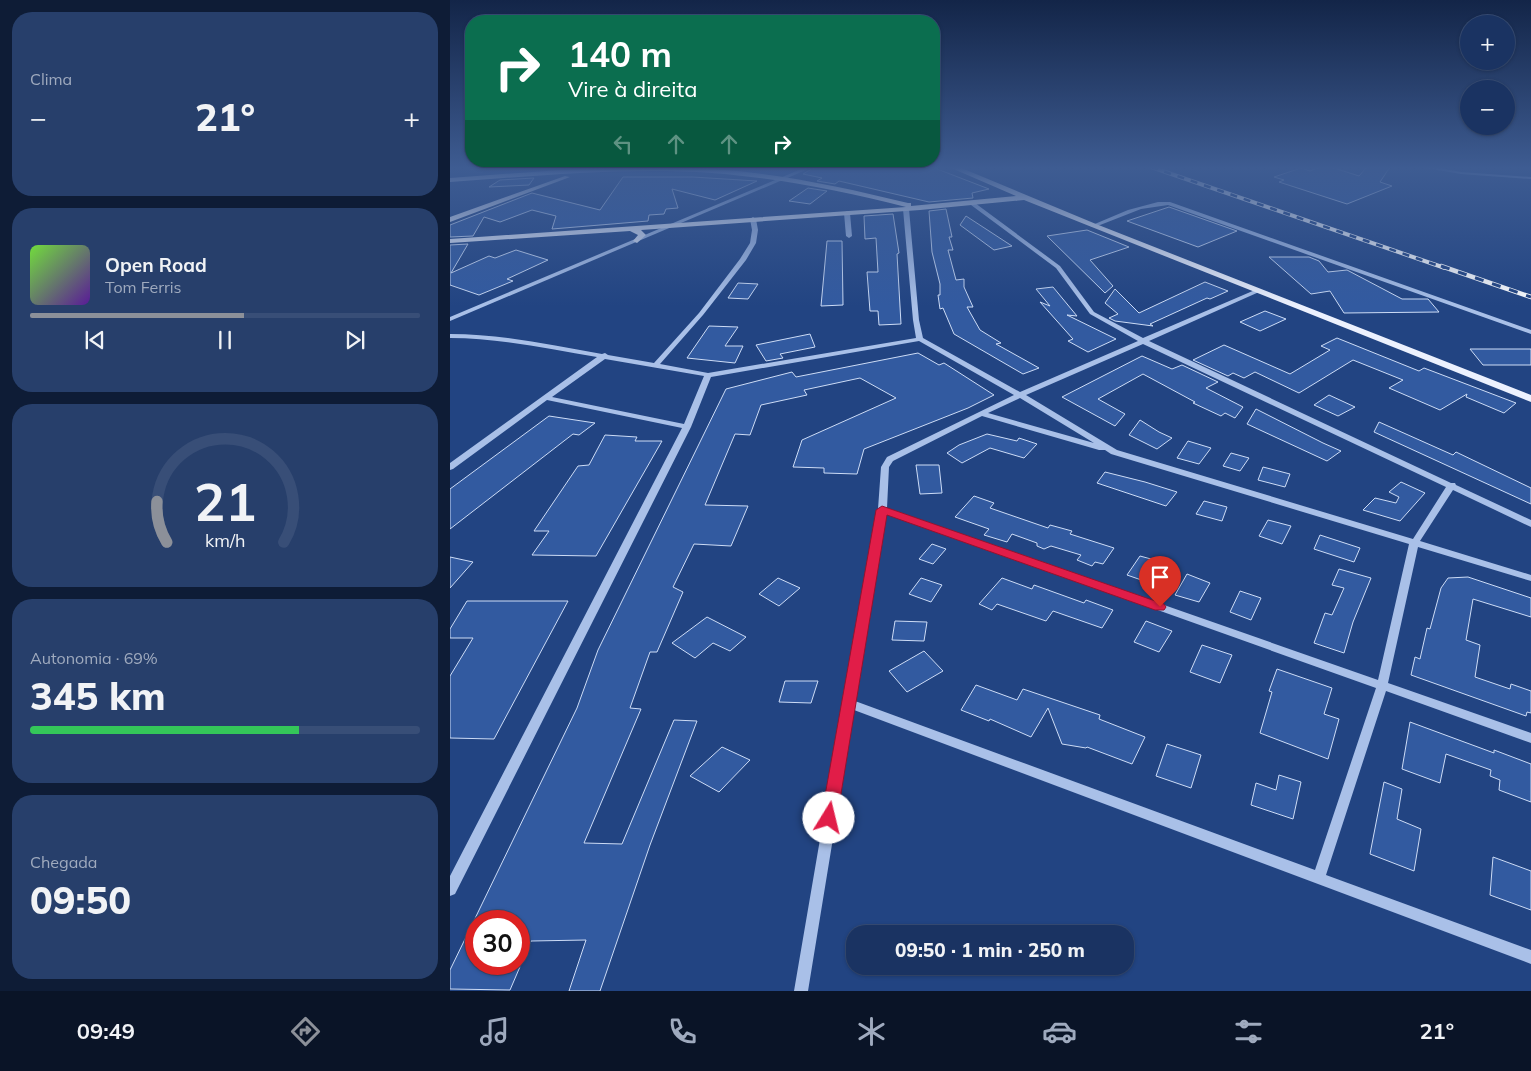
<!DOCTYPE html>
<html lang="pt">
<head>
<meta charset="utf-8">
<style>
  :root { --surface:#1a3362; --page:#273f6b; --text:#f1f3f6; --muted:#9faabe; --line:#384e77; --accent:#8c9099 }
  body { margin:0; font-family:Mulish,sans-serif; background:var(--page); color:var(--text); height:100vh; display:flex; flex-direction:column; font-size:19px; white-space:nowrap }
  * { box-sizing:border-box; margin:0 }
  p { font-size:16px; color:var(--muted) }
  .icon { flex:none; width:28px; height:28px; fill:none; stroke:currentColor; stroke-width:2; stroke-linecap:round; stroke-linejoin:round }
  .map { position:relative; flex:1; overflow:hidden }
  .drawer { display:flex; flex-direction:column; gap:12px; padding:12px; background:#0e1c36; width:450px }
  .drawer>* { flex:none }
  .banner { position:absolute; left:15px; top:15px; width:475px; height:152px; border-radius:20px; box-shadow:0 1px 4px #0004,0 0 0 1px var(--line); background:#0b6e4f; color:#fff; overflow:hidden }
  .controls { position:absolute; left:1010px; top:15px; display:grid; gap:10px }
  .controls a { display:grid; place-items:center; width:55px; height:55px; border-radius:50%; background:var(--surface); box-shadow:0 1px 4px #0004,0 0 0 1px var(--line); font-size:25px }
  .speed { position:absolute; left:15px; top:910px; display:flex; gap:10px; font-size:25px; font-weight:700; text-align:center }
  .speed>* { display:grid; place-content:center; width:65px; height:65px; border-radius:50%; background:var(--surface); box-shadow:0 1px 4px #0004,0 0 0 1px var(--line); line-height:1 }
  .speed .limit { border:8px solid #d22; background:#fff; color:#111 }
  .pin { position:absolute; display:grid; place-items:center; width:42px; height:42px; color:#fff; margin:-51px -21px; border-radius:50% 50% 50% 0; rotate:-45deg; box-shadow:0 0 5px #0007 }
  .pin .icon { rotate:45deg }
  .me { position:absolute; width:55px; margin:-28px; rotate:9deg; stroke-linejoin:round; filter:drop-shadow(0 0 4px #0008) }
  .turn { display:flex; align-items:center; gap:18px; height:105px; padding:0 20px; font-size:22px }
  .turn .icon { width:65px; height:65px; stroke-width:2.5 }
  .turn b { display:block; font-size:35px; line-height:42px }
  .lanes { display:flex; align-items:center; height:48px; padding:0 20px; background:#0003; justify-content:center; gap:25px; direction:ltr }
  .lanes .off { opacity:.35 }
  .big { font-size:38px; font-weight:800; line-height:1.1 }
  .drawer .tile { flex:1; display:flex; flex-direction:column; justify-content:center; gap:8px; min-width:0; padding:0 18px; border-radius:20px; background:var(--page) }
  .drawer .dial { align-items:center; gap:0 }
  .dial svg { height:130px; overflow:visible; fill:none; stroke:var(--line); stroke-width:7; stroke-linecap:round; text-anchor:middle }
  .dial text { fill:var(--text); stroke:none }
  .song { display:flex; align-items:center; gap:15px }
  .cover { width:60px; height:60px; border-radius:8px; background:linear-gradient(135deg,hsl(100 70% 55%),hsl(270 70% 35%)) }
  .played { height:5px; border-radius:2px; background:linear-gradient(90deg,var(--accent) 55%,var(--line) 55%) }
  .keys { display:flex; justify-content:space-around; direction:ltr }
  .heat { display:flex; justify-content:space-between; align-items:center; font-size:28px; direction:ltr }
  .charge { height:8px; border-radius:4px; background:linear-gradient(90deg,#34c759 69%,var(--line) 0) }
  .trip { position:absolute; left:396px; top:925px; width:288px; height:50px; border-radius:20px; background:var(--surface); box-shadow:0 1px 4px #0004,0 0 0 1px var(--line); font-weight:800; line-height:50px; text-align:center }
  .menu { display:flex; height:80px; justify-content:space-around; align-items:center; background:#0a1427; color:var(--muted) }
  .menu .icon { width:35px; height:35px }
  .menu .selected { color:var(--accent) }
  .menu b { font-size:22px; color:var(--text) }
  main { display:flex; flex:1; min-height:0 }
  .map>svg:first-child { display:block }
  .building { fill:#325aa0; stroke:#cddcf6; fill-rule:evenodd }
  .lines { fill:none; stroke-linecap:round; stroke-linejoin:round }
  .minor { fill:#a9c0e8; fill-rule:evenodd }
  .major { fill:#ecf1fe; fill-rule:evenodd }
  .rail-far1-casing { stroke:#fff; stroke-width:4 }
  .rail-casing { stroke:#fff; stroke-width:4.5 }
  .rail-far1 { stroke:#224482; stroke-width:2.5; stroke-dasharray:7; stroke-linecap:butt }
  .rail { stroke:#224482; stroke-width:3; stroke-dasharray:9; stroke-linecap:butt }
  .route { fill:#e11d48; stroke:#92132f }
</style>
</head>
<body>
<main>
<section class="drawer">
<div class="tile"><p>Clima</p>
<div class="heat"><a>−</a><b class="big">21°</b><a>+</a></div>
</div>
<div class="tile">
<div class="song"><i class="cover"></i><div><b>Open Road</b><p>Tom Ferris</p></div></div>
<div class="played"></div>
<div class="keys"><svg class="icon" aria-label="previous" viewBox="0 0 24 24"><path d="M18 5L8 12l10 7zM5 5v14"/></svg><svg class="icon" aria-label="pause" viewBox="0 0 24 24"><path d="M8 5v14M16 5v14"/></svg><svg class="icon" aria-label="next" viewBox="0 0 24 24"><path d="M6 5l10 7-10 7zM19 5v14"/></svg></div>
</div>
<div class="tile dial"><svg viewBox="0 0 100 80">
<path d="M14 69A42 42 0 1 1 86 69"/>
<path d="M14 69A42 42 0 0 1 8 44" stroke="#8c9099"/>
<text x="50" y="56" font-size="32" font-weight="700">21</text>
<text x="50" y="72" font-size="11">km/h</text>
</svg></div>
<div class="tile"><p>Autonomia · 69%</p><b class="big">345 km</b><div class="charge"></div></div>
<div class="tile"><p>Chegada</p><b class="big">09:50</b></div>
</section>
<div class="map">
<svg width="1081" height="991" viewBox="0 0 1081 991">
  <rect width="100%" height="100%" fill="#224482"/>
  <!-- building -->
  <g class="building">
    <path d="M365,167H482L539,189L522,193L523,198L479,202L389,181L385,184L367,181L372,178L353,174Z"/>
    <path d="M870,167H881L909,176L917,167H940L930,182L942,186L897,204L829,182L834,180L824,177L851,168L860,171Z"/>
    <path d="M173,177H243L307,181L265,200L222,189L228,208L216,209L214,214L199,215L198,221L102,229L106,216L82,210L50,222L34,217L23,236L0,237V225L82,193L150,210Z"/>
    <path d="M84,178L79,185L39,187L50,180Z"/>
    <path d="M358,188L377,191L360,204L339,201Z"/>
    <path d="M719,207L787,231L748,247L677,221Z"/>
    <path d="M496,209L502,237H499L503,250H498L506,280L514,279V287L523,307H517L530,330L551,343L546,344L589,368L573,374L504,334L493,308L490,309L488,295H490V284L482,252L479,211Z"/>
    <path d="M443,214L449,253L447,254L451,324L429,325L428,311H420L417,272H428L426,238L415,239L414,216Z"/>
    <path d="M516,216L562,246L544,250L510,225Z"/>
    <path d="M637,230L679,247L640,260L663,286L655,293L597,236Z"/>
    <path d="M377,241H392L393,305L371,306Z"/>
    <path d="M18,244L1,273L39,256L45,258L66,250L98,260L57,279L63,281L29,295L0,285V245Z"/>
    <path d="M819,257H859L869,261L878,272L897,270L952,299H978L989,312L894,313L880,291L861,294Z"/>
    <path d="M755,282L778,291L760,299L757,298L700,324L703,326L665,321L659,318L668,314L655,303L665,289L689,313Z"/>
    <path d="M288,283L308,284L298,299L278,298Z"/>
    <path d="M603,287L627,316L617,315L666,339L638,352L618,341L623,339L590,302L600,306L586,289Z"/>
    <path d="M815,311L836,319L810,331L790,322Z"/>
    <path d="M259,326L288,327L275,346H293L285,363L237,358Z"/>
    <path d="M360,334L365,347L330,354L333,358L316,361L306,345Z"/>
    <path d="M887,338L969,371L974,368L1066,403L1054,413L1016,397L1017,394L990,410L939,388L953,380L903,360L849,393L805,372L794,378L783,373L778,376L743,360L774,345L840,374L880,350L871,346Z"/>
    <path d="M1020,349H1081V365H1033Z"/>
    <path d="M468,353L489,365L494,363L544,395L518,408L414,449L407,474L374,473V468L343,467L352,440L446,398L410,378L354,390L357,395L311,405L300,435L285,434L255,505L298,506L281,546L244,544L223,587L233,592L207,652H200L180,708L191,709L134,843L172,844L224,720L247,721L200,845L150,991H119L136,940L81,941L60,990L0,989V970L127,708L148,650L276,389L342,372L346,377ZM26,921H69V964H26Z"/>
    <path d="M692,356L722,369L732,365L768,382L756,388L793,407L785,418L775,413L771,416L743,403L745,402L693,374L648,399L675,414L665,426L612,397Z"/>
    <path d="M879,395L905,407L888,416L864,405Z"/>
    <path d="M806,409L873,443L891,451L877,461L797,424Z"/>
    <path d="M99,416L145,423L129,435L123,434L0,529V489Z"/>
    <path d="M690,420L709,432L722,438L707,449L679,435Z"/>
    <path d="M929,422L1003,455L1006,452L1081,488V504L924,432Z"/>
    <path d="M537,434L567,441L569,438L587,444L574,458L540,448L512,463L497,453L509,445Z"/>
    <path d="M155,435L187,437L185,441H212L146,556L82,555L99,531H84L128,466L139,465Z"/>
    <path d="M738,441L761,448L749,464L727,458Z"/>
    <path d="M781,453L799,458L790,471L773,466Z"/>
    <path d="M466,465H489L492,493L470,494Z"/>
    <path d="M813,467L840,474L835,487L808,480Z"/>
    <path d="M655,472L695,482L727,492L716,506L647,483Z"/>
    <path d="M951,482L975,493L950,521L913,510L925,498L946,503L949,497L939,492Z"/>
    <path d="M524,496L544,503L540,508L598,528L600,525L622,531L620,534L664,548L653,564L645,562L642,566L627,560L631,555L601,546L594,549L587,546V543L562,534L557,542L534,535L539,529L505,517Z"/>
    <path d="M754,501L777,507L772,521L746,514Z"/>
    <path d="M818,520L841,526L832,544L809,536Z"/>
    <path d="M870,535L910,548L904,562L864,549Z"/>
    <path d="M482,544L496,549L483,564L469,559Z"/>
    <path d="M690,556L712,562L700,583L677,575Z"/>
    <path d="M0,557L23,562L0,588Z"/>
    <path d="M889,569L921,578L903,622L894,653L864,643L875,613L882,615L894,588L882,585Z"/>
    <path d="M737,574L760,583L749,602L725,595Z"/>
    <path d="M1018,577L1081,598V617L1023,599L1016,640L1030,645L1025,677L1060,689L1061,684L1081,691V713L1077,712L1076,716L961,675L965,657L970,659L977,628L980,629L991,588L998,578Z"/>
    <path d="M328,578L350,588L329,606L309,594Z"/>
    <path d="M471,578L492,585L481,602L459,594Z"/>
    <path d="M552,578L582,589L584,585L634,603L636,600L663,610L652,628L603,611L596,621L547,604L542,610L529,604Z"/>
    <path d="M790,591L811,598L801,620L780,612Z"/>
    <path d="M17,601H118L44,739L0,738V676L23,638H0V629Z"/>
    <path d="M257,617L296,637L280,651L263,643L245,658L222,643Z"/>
    <path d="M445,621L477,622L474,641L442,640Z"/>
    <path d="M696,621L722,631L709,652L684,642Z"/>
    <path d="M752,645L782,655L770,683L740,672Z"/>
    <path d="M474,651L493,671L457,692L439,671Z"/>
    <path d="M827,669L882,688L874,714L889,719L878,759L810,733L822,692L819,691Z"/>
    <path d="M335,681H368L361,703L329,702Z"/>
    <path d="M526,685L567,700L573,689L650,715L649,719L695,737L682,764L637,747L636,748L612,744L598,708L581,737L540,719L539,721L511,710Z"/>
    <path d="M960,722L1044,753V750L1081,764V802L1049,790L1050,780L1040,776L1041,770L996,754L990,783L952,769Z"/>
    <path d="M717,744L751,755L741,788L706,776Z"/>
    <path d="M272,747L300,760L269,792L240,776Z"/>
    <path d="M829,775L851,782L843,819L801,805L806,783L826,790Z"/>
    <path d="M934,782L952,789L947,819L971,829L964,871L920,854Z"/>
    <path d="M1043,857L1081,871V910L1040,895Z"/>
  </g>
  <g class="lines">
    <!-- minor -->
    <g class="minor">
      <path d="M356,167H363L0,321V317Z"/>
      <path d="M970,167H984L1011,172L1081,177V179L1011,174Z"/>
      <path d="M708,202H720L1081,330V334L718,205L691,209L645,227L640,226L678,210Z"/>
      <path d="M521,203H525L610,266L644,312L693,338L805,290H809V292L699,341L1001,483H1005L1006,485L1081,520V527L1003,490L970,541L1081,575V581L968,547L938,683L1081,733V743L936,691L876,875L1081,950V964L404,710L358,991H344L393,705L392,703L394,700L428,509L431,467L437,457L564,395L469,341L261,377L241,427L5,894L0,896V876L232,428L97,400L3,469L0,470V463L147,357C99,349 49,338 0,338V334C51,334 102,345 152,354L155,353L158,355L204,363L249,313L290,259L300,243L302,230L300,219L303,217L306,219L308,230L306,243L296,260L253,315L210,364L258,373L466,338L463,320L453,209L456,207L459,209L469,320L473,338L570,392L688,341L640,314L606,268L521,205ZM693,344L996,487L963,539L667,450L576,395ZM155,359L254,376L234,424L102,397ZM570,398L644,443L538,413ZM532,416L649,450H655L661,454L959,544L928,680L437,508L439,467L443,461ZM436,513L926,688L865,870L405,701Z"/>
      <path d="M397,211L400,213L402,236L399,238L396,236L394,213Z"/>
    </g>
    <!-- major -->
    <g class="major">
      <path d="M499,167H509L646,224L1081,395V402L574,200L470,210L191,230L196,235L187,243L183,241L188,235L180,231L0,243V239L456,207C392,191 327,178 262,173C175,167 87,176 0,182V178C86,172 174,163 261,169C328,173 393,187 458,203H461V206L566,196Z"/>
      <path d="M115,176L120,177L0,222V217Z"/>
    </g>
    <!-- rail-far1 casing -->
    <g class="rail-far1-casing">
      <path id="rail-far1" d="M701,167L995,268"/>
    </g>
    <!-- rail casing -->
    <g class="rail-casing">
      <path id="rail" d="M991,266L1081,297"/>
    </g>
    <!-- rail-far1 -->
    <use href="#rail-far1" class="rail-far1"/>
    <!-- rail -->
    <use href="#rail" class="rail"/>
  </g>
  <!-- sky -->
  <linearGradient id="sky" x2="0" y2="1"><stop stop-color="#132548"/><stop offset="0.55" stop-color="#3e5c92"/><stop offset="1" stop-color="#3e5c92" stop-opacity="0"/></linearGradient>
  <rect width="1081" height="306" fill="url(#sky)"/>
  <!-- route -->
  <path class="route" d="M432,506L714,604L716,607L714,610H705L437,515L387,818L385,823L379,825L373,823L371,818L426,510Z"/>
</svg>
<div class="controls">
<a>+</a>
<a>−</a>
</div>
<div class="speed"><div class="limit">30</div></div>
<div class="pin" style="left:710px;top:607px;background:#d93025"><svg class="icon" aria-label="arrive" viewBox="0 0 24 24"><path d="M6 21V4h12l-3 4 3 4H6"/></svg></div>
<svg class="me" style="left:379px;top:818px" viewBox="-20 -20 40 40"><circle r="19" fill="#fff"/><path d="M0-13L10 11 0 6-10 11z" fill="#e11d48"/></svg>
<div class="trip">09:50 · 1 min · 250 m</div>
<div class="banner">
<div class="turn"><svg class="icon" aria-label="right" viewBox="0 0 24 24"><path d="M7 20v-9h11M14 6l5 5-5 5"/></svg><div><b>140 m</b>Vire à direita</div></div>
<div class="lanes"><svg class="icon off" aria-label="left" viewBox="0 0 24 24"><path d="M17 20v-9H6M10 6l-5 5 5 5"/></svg><svg class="icon off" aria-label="ahead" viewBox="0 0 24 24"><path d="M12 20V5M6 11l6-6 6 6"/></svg><svg class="icon off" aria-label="ahead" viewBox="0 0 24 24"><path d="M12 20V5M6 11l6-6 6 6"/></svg><svg class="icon" aria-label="right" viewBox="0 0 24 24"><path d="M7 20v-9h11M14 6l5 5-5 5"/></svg></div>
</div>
</div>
</main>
<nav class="menu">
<b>09:49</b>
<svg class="icon selected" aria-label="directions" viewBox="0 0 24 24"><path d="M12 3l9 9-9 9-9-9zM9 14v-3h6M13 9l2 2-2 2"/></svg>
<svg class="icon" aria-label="music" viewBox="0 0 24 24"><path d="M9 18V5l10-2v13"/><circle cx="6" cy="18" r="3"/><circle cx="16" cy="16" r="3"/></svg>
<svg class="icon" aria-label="phone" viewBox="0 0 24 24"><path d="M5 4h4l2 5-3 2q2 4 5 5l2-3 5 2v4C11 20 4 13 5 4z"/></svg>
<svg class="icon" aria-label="climate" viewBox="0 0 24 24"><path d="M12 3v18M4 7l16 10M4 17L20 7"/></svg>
<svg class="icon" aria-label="car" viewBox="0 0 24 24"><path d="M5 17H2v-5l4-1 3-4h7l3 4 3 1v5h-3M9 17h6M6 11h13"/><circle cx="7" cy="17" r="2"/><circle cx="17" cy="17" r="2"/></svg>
<svg class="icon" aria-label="filters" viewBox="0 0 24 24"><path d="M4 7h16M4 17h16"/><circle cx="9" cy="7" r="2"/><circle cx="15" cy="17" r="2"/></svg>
<b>21°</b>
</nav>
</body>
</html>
